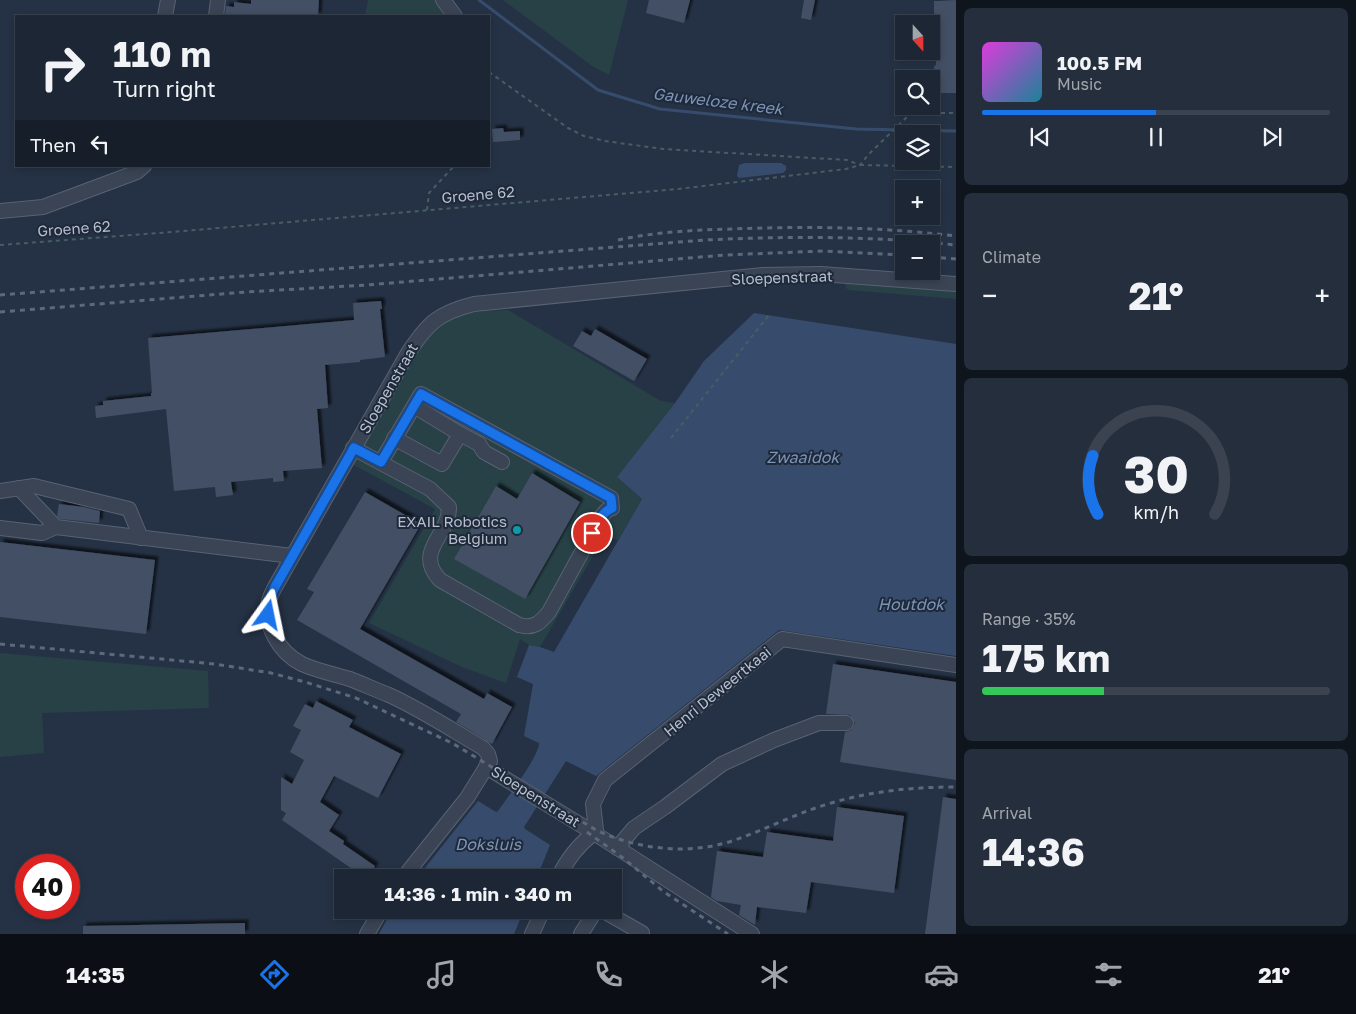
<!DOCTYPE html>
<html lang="en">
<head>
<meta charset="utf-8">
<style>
  :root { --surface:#1c2634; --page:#252e3c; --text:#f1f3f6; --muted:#a0a5ac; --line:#3a434f; --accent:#1a73e8 }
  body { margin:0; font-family:"Golos Text",sans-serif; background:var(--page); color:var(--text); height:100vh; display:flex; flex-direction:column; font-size:19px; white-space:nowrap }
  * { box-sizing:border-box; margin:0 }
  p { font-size:16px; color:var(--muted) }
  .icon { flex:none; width:28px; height:28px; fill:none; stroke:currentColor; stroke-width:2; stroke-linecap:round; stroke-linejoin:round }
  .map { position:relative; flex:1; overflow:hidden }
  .sheet { display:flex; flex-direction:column; gap:8px; padding:8px; background:#0f151d; width:400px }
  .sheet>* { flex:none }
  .top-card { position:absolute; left:15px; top:15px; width:475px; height:152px; border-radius:0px; box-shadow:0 2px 8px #0003,0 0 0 1px var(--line); background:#1c2634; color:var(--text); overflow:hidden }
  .needle { width:32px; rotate:159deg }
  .controls { position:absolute; left:895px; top:15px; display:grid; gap:10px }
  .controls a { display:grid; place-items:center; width:45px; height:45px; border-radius:0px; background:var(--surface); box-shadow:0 2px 8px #0003,0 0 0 1px var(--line); font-size:25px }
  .speed { position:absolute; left:15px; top:854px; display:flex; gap:10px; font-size:25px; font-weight:700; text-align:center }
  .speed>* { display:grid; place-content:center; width:65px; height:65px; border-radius:50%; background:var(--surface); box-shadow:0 2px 8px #0003,0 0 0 1px var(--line); line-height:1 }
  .speed .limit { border:8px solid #d22; background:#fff; color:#111 }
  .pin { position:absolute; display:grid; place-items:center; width:42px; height:42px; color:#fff; margin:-21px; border:2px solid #fff; border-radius:50%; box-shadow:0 1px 5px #0007 }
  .me { position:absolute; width:55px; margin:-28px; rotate:12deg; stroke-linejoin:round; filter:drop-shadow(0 0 4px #0008) }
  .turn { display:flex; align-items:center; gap:18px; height:105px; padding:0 15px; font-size:22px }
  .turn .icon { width:65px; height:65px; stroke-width:2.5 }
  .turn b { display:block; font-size:35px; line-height:42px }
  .then { display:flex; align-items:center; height:48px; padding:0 15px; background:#0003; gap:10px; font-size:19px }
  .big { font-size:38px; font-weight:700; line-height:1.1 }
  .sheet .card { flex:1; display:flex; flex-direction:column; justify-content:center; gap:8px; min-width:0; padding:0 18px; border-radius:8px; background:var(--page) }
  .sheet .dial { align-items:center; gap:0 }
  .dial svg { height:130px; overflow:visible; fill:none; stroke:var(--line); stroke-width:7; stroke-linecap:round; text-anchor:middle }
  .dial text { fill:var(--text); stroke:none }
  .song { display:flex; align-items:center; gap:15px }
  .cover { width:60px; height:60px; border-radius:8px; background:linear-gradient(135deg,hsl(300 70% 55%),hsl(190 70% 35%)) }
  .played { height:5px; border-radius:2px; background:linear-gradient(90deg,var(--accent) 50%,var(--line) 50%) }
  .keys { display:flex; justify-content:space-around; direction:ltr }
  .heat { display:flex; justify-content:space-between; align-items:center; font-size:28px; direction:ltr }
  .charge { height:8px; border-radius:4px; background:linear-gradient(90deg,#34c759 35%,var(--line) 0) }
  .trip { position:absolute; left:334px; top:869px; width:288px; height:50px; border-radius:0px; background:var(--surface); box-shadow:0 2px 8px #0003,0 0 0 1px var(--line); font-weight:700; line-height:50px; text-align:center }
  .menu { display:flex; height:80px; justify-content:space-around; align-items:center; background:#0b0f15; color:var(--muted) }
  .menu .icon { width:35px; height:35px }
  .menu .active { color:var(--accent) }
  .menu b { font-size:22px; color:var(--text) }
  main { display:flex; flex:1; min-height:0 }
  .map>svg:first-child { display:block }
  .green { fill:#274146 }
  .water { fill:#374c6d }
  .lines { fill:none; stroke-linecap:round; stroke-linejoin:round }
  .stream { stroke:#374c6d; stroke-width:3 }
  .building { fill:#424f65; filter:url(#shadow) }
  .minor-casing { stroke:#586272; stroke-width:16 }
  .path { stroke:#465e62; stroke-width:2; stroke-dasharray:4 4; stroke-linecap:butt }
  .minor { stroke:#3a4454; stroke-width:14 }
  .rail { stroke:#5c687b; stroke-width:3; stroke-dasharray:5 5; stroke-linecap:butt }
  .route-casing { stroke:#114b97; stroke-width:12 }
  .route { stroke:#1a73e8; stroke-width:9 }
  .culture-dot { fill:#0f9aa8; stroke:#1e293a; stroke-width:2 }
  .labels { text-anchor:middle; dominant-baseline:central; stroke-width:4; stroke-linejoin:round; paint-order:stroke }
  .street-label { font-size:15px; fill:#b7bfce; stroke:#1e293a }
  .poi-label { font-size:15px; fill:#b7bfce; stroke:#1e293a; text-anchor:end }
  .water-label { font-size:16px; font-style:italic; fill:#7c94b7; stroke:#1e293a }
</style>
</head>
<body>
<main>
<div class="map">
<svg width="956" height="934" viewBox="0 0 956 934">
  <defs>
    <filter id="shadow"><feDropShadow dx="3.5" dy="-3.5" stdDeviation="1" flood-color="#0009"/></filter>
  </defs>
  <rect width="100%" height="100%" fill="#253245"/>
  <!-- green -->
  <g class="green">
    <path d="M368,0H454L453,16H365Z"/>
    <path d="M503,0H628L609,75L592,66Z"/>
    <path d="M845,283L956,291V299L849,290L846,288Z"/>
    <path d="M508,310L661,401L675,403L617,477L642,499L618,540L604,537L540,647L529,645L520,639L506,683L462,667L369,623L435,509L352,464C365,441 378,419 391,397C407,369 422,336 451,319C468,310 489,311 508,310Z"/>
    <path d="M0,653L208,671L209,708L42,713L44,753L0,757Z"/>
  </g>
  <!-- water -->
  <g class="water">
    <path d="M745,163H781L786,166V170L783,173L739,178L737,176L739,165Z"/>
    <path d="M754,313L956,344V656L779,630L596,776L566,761L524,827L525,829L550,845L537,877L417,878L478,801L496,812L498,811C507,798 540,755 539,743L524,736L533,684L517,677L529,645L540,647L554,652L642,499L617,477L675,403L704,361Z"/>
    <path d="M392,910H524L514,934H379Z"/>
  </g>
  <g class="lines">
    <!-- stream -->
    <path class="stream" d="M479,0L598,90L660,109L856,129L956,131"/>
  </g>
  <!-- building -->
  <g class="building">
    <path d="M251,0H319L318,16H225L226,6L234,7V2L251,4Z"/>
    <path d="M649,0H690L684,23L646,13Z"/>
    <path d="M804,0H815L811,20L801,18Z"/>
    <path d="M956,0V93H932V81L934,80V66L936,65V47H939V30H931V17H934V1Z"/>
    <path d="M503,128L504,132L520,131V140L493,142L492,129Z"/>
    <path d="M381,301L382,309H380L385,357L360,360V362L325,365L328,408L317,409L322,468L283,471L284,481L273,482V478L231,482L233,495L216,497L215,487L174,491L166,409L96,418L95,406L103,405V401L151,396V393H152L148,338L354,320L353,303Z"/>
    <path d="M595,329L647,359L634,381L573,346L582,331L591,336Z"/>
    <path d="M532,473L580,502L525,599L454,559L496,486L517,499Z"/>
    <path d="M365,492L421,524L360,629L484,699L487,693L512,707L492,744L456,722L461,714L297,620L314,592L307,589Z"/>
    <path d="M59,504L84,507L100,511L99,523L60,519L57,516Z"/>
    <path d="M0,542L155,560L146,634L0,617Z"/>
    <path d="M833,664L956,682V780L840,762L845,732L851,730L855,723L850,715L826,714Z"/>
    <path d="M316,701L353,720L349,727L401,754L378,798L334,776L320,802L339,815L329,831L344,841L343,844L375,866L369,878H365L282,820L286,813L281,810V777L292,784L304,760L290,752L301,730L293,726L305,704L313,708Z"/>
    <path d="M943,797L956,799V934H925Z"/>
    <path d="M837,807L904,816L894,893L811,882L806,913L757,907L755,925L739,915L741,905L717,901L711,897L717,851L763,857L767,832L833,841Z"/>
    <path d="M245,923V934H83V926Z"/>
  </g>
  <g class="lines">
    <!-- minor casing -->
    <g class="minor-casing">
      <g id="minor">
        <path d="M443,0L455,16"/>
        <path d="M165,16L168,0"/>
        <path d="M216,16L218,0"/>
        <path d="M0,211L43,207L137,172L144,166"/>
        <path d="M460,434L479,444L484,452L502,462"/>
        <path d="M394,438L442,464L460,434L414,406"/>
        <path d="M353,448L430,489L449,507C450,535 413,551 440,580L519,625C534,629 540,623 549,612L601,517L607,510L612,508L611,498L421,394L381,462"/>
        <path d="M19,488L56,527L292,556"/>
        <path d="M0,491L34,486L129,509L141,538"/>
        <path d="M0,528L42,533L56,527"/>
        <path d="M486,767L594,833L752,934"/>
        <path d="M594,833L596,830L593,804L605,780L782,639L956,665"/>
        <path d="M617,848L634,828L665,807L722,764L774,740L819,723H846"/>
        <path d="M403,878L467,798L490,761L488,754L483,748C452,730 422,710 389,695C376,690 363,684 350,679C334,674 317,671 302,664C280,653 263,626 269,601C270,596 273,591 275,587L408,353C428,323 438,313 474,304L763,275L821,274L956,284"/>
        <path d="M558,878C567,859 578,845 594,833"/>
        <path d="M602,910L642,933V934"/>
        <path d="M367,934L381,910"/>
        <path d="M532,934L543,910"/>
        <path d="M581,934L596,910"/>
      </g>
    </g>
    <!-- path -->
    <g class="path">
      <path d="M489,72L568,128L584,136L605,141L663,149L847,160L860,165L868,155L911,113H956"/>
      <path d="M427,210L429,193L454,166"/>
      <path d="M0,245L172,232L678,189L846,169L860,165L956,167"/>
      <path d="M671,438L769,315"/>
    </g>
    <!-- minor -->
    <use href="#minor" class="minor"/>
    <!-- rail -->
    <g class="rail">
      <path d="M618,240C656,232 693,230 732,229C806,226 882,227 956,236"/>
      <path d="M931,257L956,259"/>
      <path d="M0,295L705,240C788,236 872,236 956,245"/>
      <path d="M0,312L246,292L367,285L725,255L823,251L904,255"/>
      <path d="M0,644L215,664L271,673L305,682L356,698L452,743L596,830C637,849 685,855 729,842C763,831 794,814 828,804C870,791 913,787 956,787"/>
      <path d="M587,832L623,858L664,892L728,934"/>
    </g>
  </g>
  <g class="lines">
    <!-- route casing -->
    <g class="route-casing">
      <path id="route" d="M268,615L269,601L275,587L354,448L381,462L421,394L611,498L612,508C602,512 597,523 592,533"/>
    </g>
    <!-- route -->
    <use href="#route" class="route"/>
  </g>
  <!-- markers -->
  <circle class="culture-dot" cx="517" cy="530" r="5"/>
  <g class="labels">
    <!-- street labels -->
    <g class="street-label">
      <text transform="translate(478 194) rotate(-5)">Groene 62</text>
      <text transform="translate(74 228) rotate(-4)">Groene 62</text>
      <text transform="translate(782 277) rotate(-2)">Sloepenstraat</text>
      <text transform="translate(388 388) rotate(-60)">Sloepenstraat</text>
      <text transform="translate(717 691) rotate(-39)">Henri Deweertkaai</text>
      <text transform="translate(536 796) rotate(32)">Sloepenstraat</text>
    </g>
    <!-- poi labels -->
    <g class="poi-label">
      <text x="507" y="521">EXAIL Robotics<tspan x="507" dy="17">Belgium</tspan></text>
    </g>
    <!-- water labels -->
    <g class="water-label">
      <text transform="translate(718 101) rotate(7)">Gauweloze kreek</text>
      <text x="803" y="457">Zwaaidok</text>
      <text x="911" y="604">Houtdok</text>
      <text x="488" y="844">Doksluis</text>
    </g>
  </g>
</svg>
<div class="controls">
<a><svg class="needle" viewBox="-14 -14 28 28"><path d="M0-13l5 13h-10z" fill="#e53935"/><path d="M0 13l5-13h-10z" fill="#a0a5ac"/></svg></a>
<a><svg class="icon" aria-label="search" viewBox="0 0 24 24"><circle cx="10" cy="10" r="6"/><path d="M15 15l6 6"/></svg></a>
<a><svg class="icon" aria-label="layers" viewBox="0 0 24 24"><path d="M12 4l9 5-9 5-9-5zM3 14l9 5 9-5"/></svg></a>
<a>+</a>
<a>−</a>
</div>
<div class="speed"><div class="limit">40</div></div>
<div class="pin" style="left:592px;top:533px;background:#d93025"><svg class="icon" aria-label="arrive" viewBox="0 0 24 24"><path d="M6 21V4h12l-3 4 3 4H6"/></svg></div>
<svg class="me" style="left:268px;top:615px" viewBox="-20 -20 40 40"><path d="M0-17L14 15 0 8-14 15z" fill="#1a73e8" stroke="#fff" stroke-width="4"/></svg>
<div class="trip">14:36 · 1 min · 340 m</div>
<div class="top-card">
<div class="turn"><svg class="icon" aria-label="right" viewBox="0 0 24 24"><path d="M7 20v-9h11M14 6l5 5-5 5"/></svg><div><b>110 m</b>Turn right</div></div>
<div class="then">Then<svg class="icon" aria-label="left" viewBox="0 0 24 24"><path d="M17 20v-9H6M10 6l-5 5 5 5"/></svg></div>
</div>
</div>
<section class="sheet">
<div class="card">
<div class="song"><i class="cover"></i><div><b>100.5 FM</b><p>Music</p></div></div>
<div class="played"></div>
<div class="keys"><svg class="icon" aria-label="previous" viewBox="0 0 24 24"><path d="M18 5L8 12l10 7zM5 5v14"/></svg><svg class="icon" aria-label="pause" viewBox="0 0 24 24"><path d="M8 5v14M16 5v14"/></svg><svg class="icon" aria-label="next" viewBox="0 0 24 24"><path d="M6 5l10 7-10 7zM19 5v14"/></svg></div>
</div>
<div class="card"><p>Climate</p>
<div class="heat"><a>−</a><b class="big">21°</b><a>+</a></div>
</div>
<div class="card dial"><svg viewBox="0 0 100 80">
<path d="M14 69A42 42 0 1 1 86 69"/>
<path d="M14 69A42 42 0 0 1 11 33" stroke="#1a73e8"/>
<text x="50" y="56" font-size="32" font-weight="700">30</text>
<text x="50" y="72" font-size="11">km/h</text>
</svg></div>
<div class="card"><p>Range · 35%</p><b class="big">175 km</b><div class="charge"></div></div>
<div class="card"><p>Arrival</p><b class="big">14:36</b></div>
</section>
</main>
<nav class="menu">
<b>14:35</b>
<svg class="icon active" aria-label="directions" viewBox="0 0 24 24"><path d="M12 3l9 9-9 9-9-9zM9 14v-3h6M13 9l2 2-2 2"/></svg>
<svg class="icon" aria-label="music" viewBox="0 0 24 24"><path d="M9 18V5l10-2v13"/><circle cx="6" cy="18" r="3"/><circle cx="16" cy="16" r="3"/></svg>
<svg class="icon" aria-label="phone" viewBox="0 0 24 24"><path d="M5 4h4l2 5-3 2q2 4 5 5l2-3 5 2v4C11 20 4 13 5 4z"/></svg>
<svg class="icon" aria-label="climate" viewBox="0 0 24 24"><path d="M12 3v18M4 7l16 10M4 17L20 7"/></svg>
<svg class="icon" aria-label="car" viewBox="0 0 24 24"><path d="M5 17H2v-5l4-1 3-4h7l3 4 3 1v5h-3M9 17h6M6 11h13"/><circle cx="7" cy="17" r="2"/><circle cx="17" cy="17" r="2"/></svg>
<svg class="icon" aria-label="filters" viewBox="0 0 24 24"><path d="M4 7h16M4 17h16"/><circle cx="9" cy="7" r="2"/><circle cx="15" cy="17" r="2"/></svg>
<b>21°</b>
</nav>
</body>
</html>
